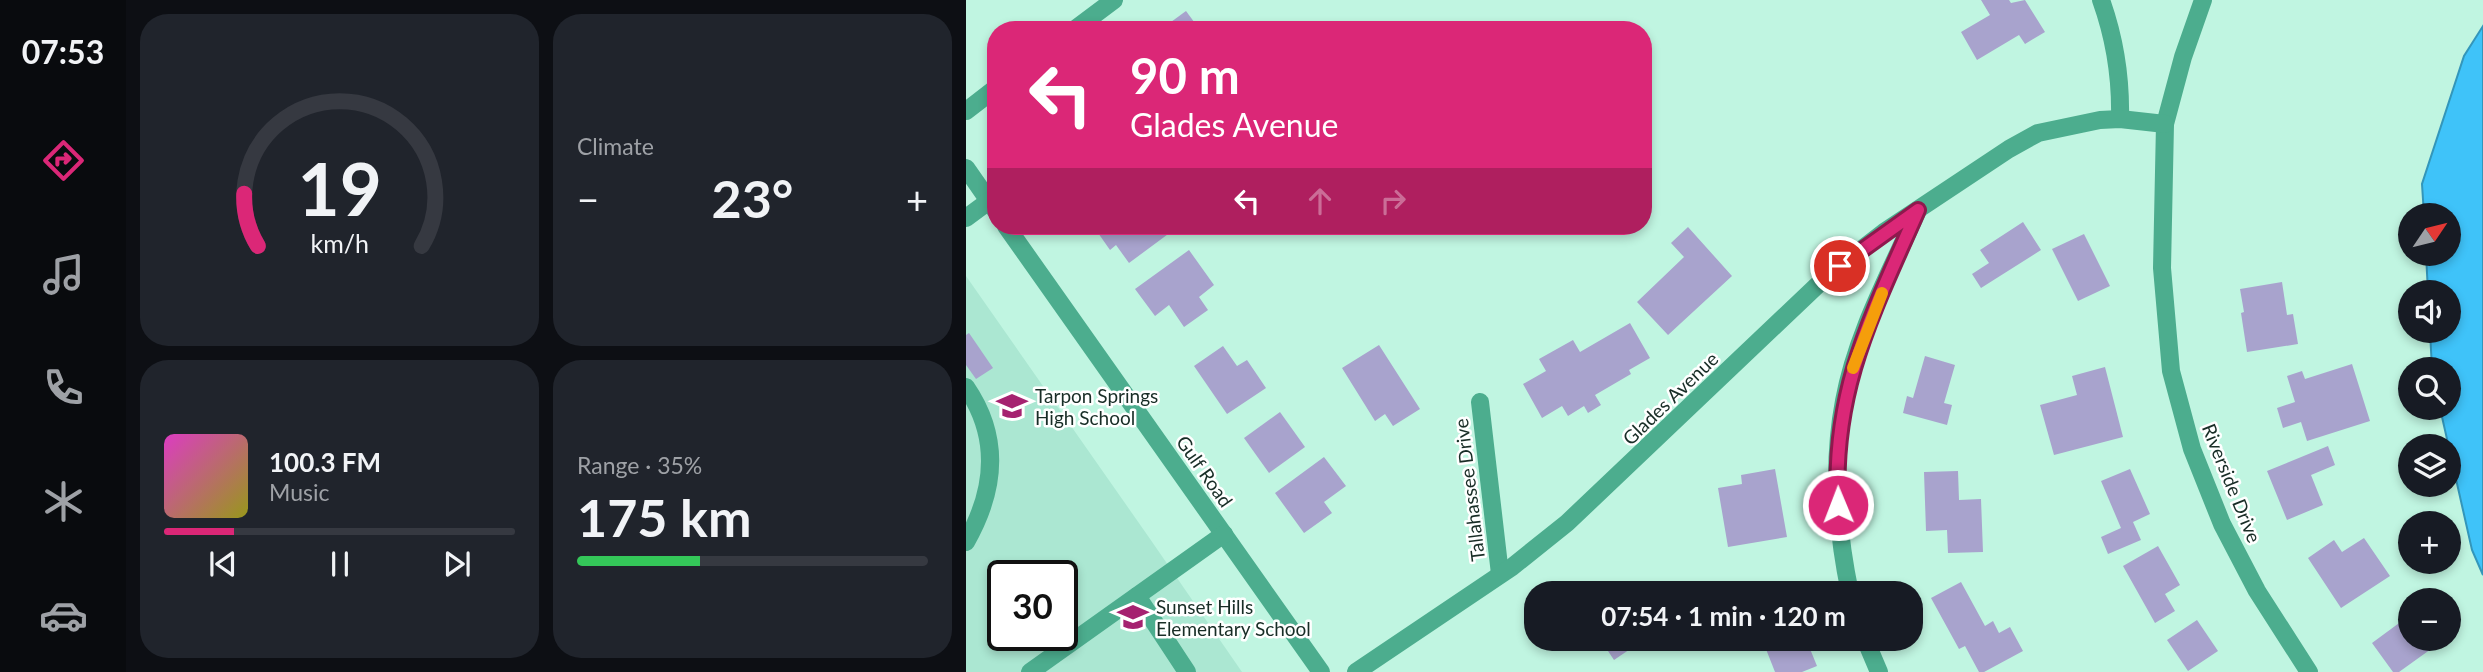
<!DOCTYPE html>
<html lang="en">
<head>
<meta charset="utf-8">
<style>
  :root { --surface:#171b24; --page:#20242c; --text:#f1f3f6; --muted:#9ea1a6; --line:#363941; --accent:#db2777 }
  body { margin:0; font-family:Lato,sans-serif; background:var(--page); color:var(--text); height:100vh; display:flex; flex-direction:column; font-size:26px; white-space:nowrap }
  * { box-sizing:border-box; margin:0 }
  p { font-size:23px; color:var(--muted) }
  .icon { flex:none; width:38px; height:38px; fill:none; stroke:currentColor; stroke-width:2; stroke-linecap:round; stroke-linejoin:round }
  .map { position:relative; flex:1; overflow:hidden }
  .drawer { display:flex; flex-direction:column; gap:14px; padding:14px; background:#0d0f14; width:840px }
  .drawer>* { flex:none }
  .guide { position:absolute; left:21px; top:21px; width:665px; height:214px; border-radius:28px; box-shadow:0 4px 10px #0003; background:#db2777; color:#fff; overflow:hidden }
  .needle { width:46px; rotate:55deg }
  .fabs { position:absolute; left:1432px; top:203px; display:grid; gap:14px }
  .fabs a { display:grid; place-items:center; width:63px; height:63px; border-radius:50%; background:var(--surface); box-shadow:0 4px 10px #0003; font-size:35px }
  .speed { position:absolute; left:21px; top:560px; display:flex; gap:14px; font-size:35px; font-weight:700; text-align:center }
  .speed>* { display:grid; place-content:center; width:91px; height:91px; border-radius:50%; background:var(--surface); box-shadow:0 4px 10px #0003; line-height:1 }
  .speed .limit { border:4px solid #111; border-radius:10px; background:#fff; color:#111 }
  .pin { position:absolute; display:grid; place-items:center; width:60px; height:60px; color:#fff; margin:-30px; border:4px solid #fff; border-radius:50%; box-shadow:0 2px 7px #0007 }
  .me { position:absolute; width:77px; margin:-38px; rotate:359deg; stroke-linejoin:round; filter:drop-shadow(0 0 5px #0008) }
  .turn { display:flex; align-items:center; gap:24px; height:147px; padding:0 28px; font-size:32px }
  .turn .icon { width:91px; height:91px; stroke-width:2.5 }
  .turn b { display:block; font-size:49px; line-height:60px }
  .lanes { display:flex; align-items:center; height:66px; padding:0 28px; background:#0003; justify-content:center; gap:35px; direction:ltr }
  .lanes .off { opacity:.35 }
  .big { font-size:52px; font-weight:700; line-height:1.1 }
  .drawer .tile { flex:1; display:flex; flex-direction:column; justify-content:center; gap:10px; min-width:0; padding:0 24px; border-radius:28px; background:var(--page) }
  .drawer .dial { align-items:center; gap:0 }
  .dial svg { height:182px; overflow:visible; fill:none; stroke:var(--line); stroke-width:7; stroke-linecap:round; text-anchor:middle }
  .dial text { fill:var(--text); stroke:none }
  .song { display:flex; align-items:center; gap:21px }
  .cover { width:84px; height:84px; border-radius:10px; background:linear-gradient(135deg,hsl(310 70% 55%),hsl(60 70% 35%)) }
  .played { height:7px; border-radius:4px; background:linear-gradient(90deg,var(--accent) 20%,var(--line) 20%) }
  .keys { display:flex; justify-content:space-around; direction:ltr }
  .heat { display:flex; justify-content:space-between; align-items:center; font-size:38px; direction:ltr }
  .charge { height:10px; border-radius:5px; background:linear-gradient(90deg,#34c759 35%,var(--line) 0) }
  .drawer .tiles { flex:1; display:grid; gap:14px; grid-template-columns:repeat(2,1fr) }
  .trip { position:absolute; left:558px; top:581px; width:399px; height:70px; border-radius:28px; background:var(--surface); box-shadow:0 4px 10px #0003; font-weight:700; line-height:70px; text-align:center }
  main { display:flex; flex:1; min-height:0 }
  .menu { display:flex; flex-direction:column; width:126px; justify-content:space-around; align-items:center; background:#090b0e; color:var(--muted) }
  .menu .icon { width:49px; height:49px }
  .menu .on { color:var(--accent) }
  .menu b { font-size:32px; color:var(--text) }
  .map>svg:first-child { display:block }
  .built { fill:#abe7d2; fill-rule:evenodd }
  .water { fill:#3fc3f9; stroke:#3396ba; stroke-width:2 }
  .building { fill:#a8a3cd }
  .lines { fill:none; stroke-linecap:round; stroke-linejoin:round }
  .minor { stroke:#4cad8e; stroke-width:18 }
  .route-casing { stroke:#8e194d; stroke-width:18 }
  .route { stroke:#db2777; stroke-width:12 }
  .slow { stroke:#f59e0b; stroke-width:12 }
  .labels { text-anchor:middle; dominant-baseline:central; stroke-width:5; stroke-linejoin:round; paint-order:stroke }
  .poi-label { font-size:19px; fill:#182d26; stroke:#fff; text-anchor:start }
  .street-label { font-size:19px; fill:#182d26; stroke:#fff }
</style>
</head>
<body>
<main>
<nav class="menu">
<b>07:53</b>
<svg class="icon on" aria-label="directions" viewBox="0 0 24 24"><path d="M12 3l9 9-9 9-9-9zM9 14v-3h6M13 9l2 2-2 2"/></svg>
<svg class="icon" aria-label="music" viewBox="0 0 24 24"><path d="M9 18V5l10-2v13"/><circle cx="6" cy="18" r="3"/><circle cx="16" cy="16" r="3"/></svg>
<svg class="icon" aria-label="phone" viewBox="0 0 24 24"><path d="M5 4h4l2 5-3 2q2 4 5 5l2-3 5 2v4C11 20 4 13 5 4z"/></svg>
<svg class="icon" aria-label="climate" viewBox="0 0 24 24"><path d="M12 3v18M4 7l16 10M4 17L20 7"/></svg>
<svg class="icon" aria-label="car" viewBox="0 0 24 24"><path d="M5 17H2v-5l4-1 3-4h7l3 4 3 1v5h-3M9 17h6M6 11h13"/><circle cx="7" cy="17" r="2"/><circle cx="17" cy="17" r="2"/></svg>
</nav>
<section class="drawer">
<div class="tiles">
<div class="tile dial"><svg viewBox="0 0 100 80">
<path d="M14 69A42 42 0 1 1 86 69"/>
<path d="M14 69A42 42 0 0 1 8 46" stroke="#db2777"/>
<text x="50" y="56" font-size="32" font-weight="700">19</text>
<text x="50" y="72" font-size="11">km/h</text>
</svg></div>
<div class="tile"><p>Climate</p>
<div class="heat"><a>−</a><b class="big">23°</b><a>+</a></div>
</div>
<div class="tile">
<div class="song"><i class="cover"></i><div><b>100.3 FM</b><p>Music</p></div></div>
<div class="played"></div>
<div class="keys"><svg class="icon" aria-label="previous" viewBox="0 0 24 24"><path d="M18 5L8 12l10 7zM5 5v14"/></svg><svg class="icon" aria-label="pause" viewBox="0 0 24 24"><path d="M8 5v14M16 5v14"/></svg><svg class="icon" aria-label="next" viewBox="0 0 24 24"><path d="M6 5l10 7-10 7zM19 5v14"/></svg></div>
</div>
<div class="tile"><p>Range · 35%</p><b class="big">175 km</b><div class="charge"></div></div>
</div>
</section>
<div class="map">
<svg width="1517" height="672" viewBox="0 0 1517 672">
  <rect width="100%" height="100%" fill="#c0f5e1"/>
  <!-- built -->
  <path class="built" d="M0,276L182,536L276,672H0ZM37,576H96V635H37Z"/>
  <!-- water -->
  <path class="water" d="M1517,26V575L1506,550L1474,408H1482V369H1466L1464,331H1482V292H1462L1460,254H1482V215H1458L1456,184L1498,56Z"/>
  <!-- building -->
  <g class="building">
    <path d="M1015,0H1043L1045,3L1059,0L1079,32L1059,44L1053,35L1011,60L995,32L1024,15Z"/>
    <path d="M220,11L234,30H194Z"/>
    <path d="M1057,222L1075,250L1015,288L1006,274L1023,263L1014,250Z"/>
    <path d="M136,226H213L163,263L150,245L144,250L130,230Z"/>
    <path d="M722,227L766,276L702,335L671,302L718,257L705,243Z"/>
    <path d="M1118,234L1144,286L1112,301L1086,249Z"/>
    <path d="M223,250L248,285L233,297L242,310L218,327L203,305L189,316L169,289Z"/>
    <path d="M1316,282L1321,315L1327,314L1332,344L1281,352L1275,313L1278,312L1274,289Z"/>
    <path d="M664,323L684,358L663,370L665,374L629,395L635,405L622,413L618,406L602,416L596,406L576,418L557,384L580,371L573,359L607,340L614,352Z"/>
    <path d="M3,333L27,368L10,379L0,365V335Z"/>
    <path d="M413,345L454,409L427,426L419,414L409,421L376,368Z"/>
    <path d="M257,346L271,366L281,360L300,388L261,414L228,366Z"/>
    <path d="M959,356L989,365L978,403L986,405L981,425L937,413L941,396L947,398Z"/>
    <path d="M1386,364L1404,421L1341,441L1335,422L1317,428L1311,408L1329,402L1321,376L1336,371L1339,379Z"/>
    <path d="M1139,367L1157,437L1088,455L1074,405L1111,395L1106,376Z"/>
    <path d="M314,412L339,447L303,473L278,438Z"/>
    <path d="M1362,446L1369,465L1345,475L1357,505L1321,520L1301,471Z"/>
    <path d="M358,457L380,486L358,502L366,513L338,533L309,493Z"/>
    <path d="M809,469L821,537L762,547L752,488L776,484L775,475Z"/>
    <path d="M1164,469L1184,514L1167,522L1175,540L1142,554L1135,537L1155,528L1135,481Z"/>
    <path d="M992,471L993,500L1015,499L1017,552L982,553L981,530L960,531L958,472Z"/>
    <path d="M1398,538L1424,576L1375,608L1342,558L1368,540L1376,552Z"/>
    <path d="M1192,546L1214,585L1199,594L1209,611L1189,623L1157,566Z"/>
    <path d="M995,582L1019,626L1027,621L1033,633L1044,627L1057,651L1018,672H1013L999,646L993,649L965,598Z"/>
    <path d="M1444,615V639H1479L1433,672H1427L1406,643Z"/>
    <path d="M1231,620L1252,651L1222,671L1201,640Z"/>
    <path d="M634,639H679L648,660Z"/>
    <path d="M796,639H840L851,666L836,672H809Z"/>
  </g>
  <g class="lines">
    <!-- minor -->
    <g class="minor">
      <path d="M1135,0C1149,39 1155,77 1154,119"/>
      <path d="M1237,0L1217,57L1199,124L1196,268L1205,371L1226,449L1256,524L1291,591L1343,672"/>
      <path d="M108,30L148,0"/>
      <path d="M0,111L30,88"/>
      <path d="M0,168L30,211"/>
      <path d="M0,218L23,201"/>
      <path d="M40,226L355,672"/>
      <path d="M0,387C35,438 29,491 0,542"/>
      <path d="M514,402L534,574"/>
      <path d="M884,593C871,531 866,464 878,401C890,334 925,271 952,210"/>
      <path d="M171,596L221,672"/>
      <path d="M899,639L913,672"/>
      <path d="M64,672L258,534"/>
      <path d="M390,672L546,567L601,523L860,277L918,232L1043,149L1072,133L1134,120L1154,119L1199,124"/>
    </g>
  </g>
  <g class="lines">
    <!-- route casing -->
    <g class="route-casing">
      <path id="route" d="M872,505C866,389 907,313 952,210L874,266"/>
    </g>
    <!-- route -->
    <use href="#route" class="route"/>
    <!-- slow -->
    <path class="slow" d="M887,368L916,293"/>
  </g>
  <!-- icons -->
  <defs>
    <g id="school-bare" transform="scale(2.415)"><path d="M0-5L7-2L0 1L-7-2ZM-4 1L0 2.5L4 1V4Q0 6-4 4Z" fill="#a52270" stroke="#fff" stroke-width="2.5" paint-order="stroke"/></g>
  </defs>
  <g fill-rule="evenodd">
    <use href="#school-bare" x="46" y="406"/>
    <use href="#school-bare" x="167" y="617"/>
  </g>
  <g class="labels">
    <!-- poi labels -->
    <g class="poi-label">
      <text x="69" y="395">Tarpon Springs<tspan x="69" dy="22">High School</tspan></text>
      <text x="190" y="606">Sunset Hills<tspan x="190" dy="22">Elementary School</tspan></text>
    </g>
    <!-- street labels -->
    <g class="street-label">
      <text transform="translate(704 398) rotate(-44)">Glades Avenue</text>
      <text transform="translate(239 471) rotate(55)">Gulf Road</text>
      <text transform="translate(1266 483) rotate(68)">Riverside Drive</text>
      <text transform="translate(503 490) rotate(-97)">Tallahassee Drive</text>
    </g>
  </g>
</svg>
<div class="fabs">
<a><svg class="needle" viewBox="-14 -14 28 28"><path d="M0-13l5 13h-10z" fill="#e53935"/><path d="M0 13l5-13h-10z" fill="#9ea1a6"/></svg></a>
<a><svg class="icon" aria-label="sound" viewBox="0 0 24 24"><path d="M4 9h4l5-4v14l-5-4H4zM17 9q2 3 0 6"/></svg></a>
<a><svg class="icon" aria-label="search" viewBox="0 0 24 24"><circle cx="10" cy="10" r="6"/><path d="M15 15l6 6"/></svg></a>
<a><svg class="icon" aria-label="layers" viewBox="0 0 24 24"><path d="M12 4l9 5-9 5-9-5zM3 14l9 5 9-5"/></svg></a>
<a>+</a>
<a>−</a>
</div>
<div class="speed"><div class="limit">30</div></div>
<div class="pin" style="left:874px;top:266px;background:#d93025"><svg class="icon" aria-label="arrive" viewBox="0 0 24 24"><path d="M6 21V4h12l-3 4 3 4H6"/></svg></div>
<svg class="me" style="left:872px;top:505px" viewBox="-20 -20 40 40"><circle r="17" fill="#db2777" stroke="#fff" stroke-width="3"/><path d="M0-11L8 9 0 5-8 9z" fill="#fff"/></svg>
<div class="trip">07:54 · 1 min · 120 m</div>
<div class="guide">
<div class="turn"><svg class="icon" aria-label="left" viewBox="0 0 24 24"><path d="M17 20v-9H6M10 6l-5 5 5 5"/></svg><div><b>90 m</b>Glades Avenue</div></div>
<div class="lanes"><svg class="icon" aria-label="left" viewBox="0 0 24 24"><path d="M17 20v-9H6M10 6l-5 5 5 5"/></svg><svg class="icon off" aria-label="ahead" viewBox="0 0 24 24"><path d="M12 20V5M6 11l6-6 6 6"/></svg><svg class="icon off" aria-label="right" viewBox="0 0 24 24"><path d="M7 20v-9h11M14 6l5 5-5 5"/></svg></div>
</div>
</div>
</main>
</body>
</html>
